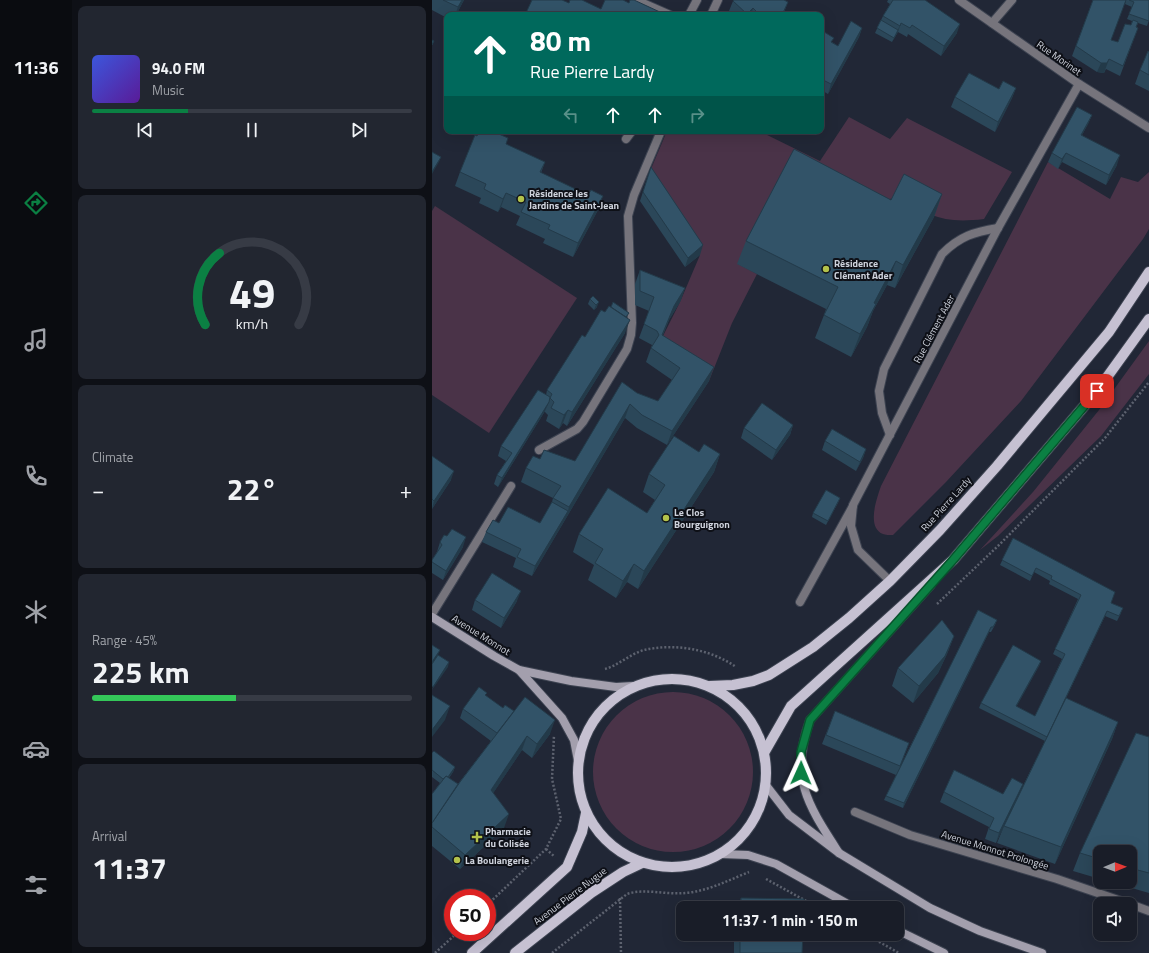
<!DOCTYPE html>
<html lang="en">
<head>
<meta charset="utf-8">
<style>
  :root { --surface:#191d28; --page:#222630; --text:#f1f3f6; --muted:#9fa2a8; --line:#373b45; --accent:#0b8043 }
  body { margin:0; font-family:"Titillium Web",sans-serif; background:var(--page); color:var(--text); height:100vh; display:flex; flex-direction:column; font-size:15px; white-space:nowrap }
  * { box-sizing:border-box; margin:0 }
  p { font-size:13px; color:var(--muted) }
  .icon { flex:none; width:22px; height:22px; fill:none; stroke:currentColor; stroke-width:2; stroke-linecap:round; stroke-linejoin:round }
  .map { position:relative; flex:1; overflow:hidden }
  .details { display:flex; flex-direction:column; gap:6px; padding:6px; background:#0e1016; width:360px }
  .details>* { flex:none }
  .top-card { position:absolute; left:12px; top:12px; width:380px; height:122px; border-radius:8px; box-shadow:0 4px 16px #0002,0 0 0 1px var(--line); background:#00695c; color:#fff; overflow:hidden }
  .needle { width:26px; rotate:89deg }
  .tools { position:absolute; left:661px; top:845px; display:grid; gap:8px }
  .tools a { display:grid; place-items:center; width:44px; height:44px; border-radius:8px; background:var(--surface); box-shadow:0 4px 16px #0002,0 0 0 1px var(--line); font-size:20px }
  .speed { position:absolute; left:12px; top:889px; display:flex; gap:8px; font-size:20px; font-weight:700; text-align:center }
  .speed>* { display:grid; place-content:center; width:52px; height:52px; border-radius:50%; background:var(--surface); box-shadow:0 4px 16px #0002,0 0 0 1px var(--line); line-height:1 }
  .speed .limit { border:6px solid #d22; background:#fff; color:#111 }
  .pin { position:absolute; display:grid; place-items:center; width:34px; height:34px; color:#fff; margin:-17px; border-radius:8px; box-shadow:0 2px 6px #0006 }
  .me { position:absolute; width:44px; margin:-22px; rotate:1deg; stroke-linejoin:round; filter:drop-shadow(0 0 3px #0008) }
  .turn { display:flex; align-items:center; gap:14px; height:84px; padding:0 20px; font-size:18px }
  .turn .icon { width:52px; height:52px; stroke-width:2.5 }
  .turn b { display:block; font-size:28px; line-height:34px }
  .lanes { display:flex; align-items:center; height:38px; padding:0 20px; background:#0003; justify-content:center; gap:20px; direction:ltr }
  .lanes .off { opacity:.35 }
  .big { font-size:30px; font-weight:700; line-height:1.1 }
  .details .card { flex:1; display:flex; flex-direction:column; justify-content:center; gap:6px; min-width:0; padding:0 14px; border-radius:8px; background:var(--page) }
  .details .dial { align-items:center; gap:0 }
  .dial svg { height:104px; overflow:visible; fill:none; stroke:var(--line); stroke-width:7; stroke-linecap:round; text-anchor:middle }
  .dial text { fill:var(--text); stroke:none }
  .song { display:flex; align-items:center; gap:12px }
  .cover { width:48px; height:48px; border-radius:6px; background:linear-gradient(135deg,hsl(230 70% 55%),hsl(270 70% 35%)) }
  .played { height:4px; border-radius:2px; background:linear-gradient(90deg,var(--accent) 30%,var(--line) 30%) }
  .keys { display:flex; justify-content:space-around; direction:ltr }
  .heat { display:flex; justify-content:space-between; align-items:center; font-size:22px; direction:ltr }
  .charge { height:6px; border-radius:3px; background:linear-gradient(90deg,#34c759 45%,var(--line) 0) }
  .trip { position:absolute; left:244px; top:901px; width:228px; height:40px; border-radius:8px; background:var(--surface); box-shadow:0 4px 16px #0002,0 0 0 1px var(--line); font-weight:700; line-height:40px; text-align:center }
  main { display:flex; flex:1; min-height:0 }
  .tabs { display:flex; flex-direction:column; width:72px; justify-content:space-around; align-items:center; background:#0a0c10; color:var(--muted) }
  .tabs .icon { width:28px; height:28px }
  .tabs .active { color:var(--accent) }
  .tabs b { font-size:18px; color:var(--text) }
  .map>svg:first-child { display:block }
  .green { fill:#4a3348 }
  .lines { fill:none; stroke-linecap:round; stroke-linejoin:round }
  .service-casing { stroke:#3d4351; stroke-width:10 }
  .minor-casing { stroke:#3d4351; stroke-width:10 }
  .secondary-casing { stroke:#3d4351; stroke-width:10 }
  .primary-casing { stroke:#3d4351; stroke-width:12 }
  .path { stroke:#5d626f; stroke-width:2.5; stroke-dasharray:2 2; stroke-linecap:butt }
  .service { stroke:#76747c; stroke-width:8 }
  .minor { stroke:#76747c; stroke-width:8 }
  .secondary { stroke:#a39fad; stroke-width:8 }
  .primary { stroke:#c6c1d2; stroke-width:10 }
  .wall { fill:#2b4759 }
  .shaded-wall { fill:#233a49 }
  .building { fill:#325368; stroke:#233a49 }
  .route-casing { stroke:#07532c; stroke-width:10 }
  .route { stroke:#0b8043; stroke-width:7 }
  .poi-dot { fill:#b3c24b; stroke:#0e1017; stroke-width:1.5 }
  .labels { text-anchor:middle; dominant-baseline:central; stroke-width:4; stroke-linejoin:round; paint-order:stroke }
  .street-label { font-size:10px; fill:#cfd3dd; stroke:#0e1017 }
  .poi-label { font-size:10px; font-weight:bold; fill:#cfd3dd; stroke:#0e1017; text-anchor:start }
</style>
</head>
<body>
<main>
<nav class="tabs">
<b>11:36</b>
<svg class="icon active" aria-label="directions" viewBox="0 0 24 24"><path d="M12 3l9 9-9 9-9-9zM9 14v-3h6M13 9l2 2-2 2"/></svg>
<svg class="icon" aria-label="music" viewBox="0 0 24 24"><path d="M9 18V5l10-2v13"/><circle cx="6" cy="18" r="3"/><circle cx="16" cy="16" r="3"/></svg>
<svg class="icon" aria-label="phone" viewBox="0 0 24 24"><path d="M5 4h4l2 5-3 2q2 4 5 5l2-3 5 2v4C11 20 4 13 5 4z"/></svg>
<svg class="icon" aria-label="climate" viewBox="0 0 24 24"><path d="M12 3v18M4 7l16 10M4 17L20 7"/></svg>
<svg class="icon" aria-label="car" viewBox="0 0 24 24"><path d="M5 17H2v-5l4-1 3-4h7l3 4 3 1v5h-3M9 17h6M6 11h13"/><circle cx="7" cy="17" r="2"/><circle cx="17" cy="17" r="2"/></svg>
<svg class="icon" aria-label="filters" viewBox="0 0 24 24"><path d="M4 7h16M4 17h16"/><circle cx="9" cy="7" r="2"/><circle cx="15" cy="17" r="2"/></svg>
</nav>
<section class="details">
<div class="card">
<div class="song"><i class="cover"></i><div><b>94.0 FM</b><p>Music</p></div></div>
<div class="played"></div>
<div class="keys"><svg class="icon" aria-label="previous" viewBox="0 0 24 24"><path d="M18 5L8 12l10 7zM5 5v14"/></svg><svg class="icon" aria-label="pause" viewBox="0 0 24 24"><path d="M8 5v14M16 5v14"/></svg><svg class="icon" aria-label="next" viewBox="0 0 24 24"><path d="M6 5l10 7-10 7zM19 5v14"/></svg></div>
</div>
<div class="card dial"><svg viewBox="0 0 100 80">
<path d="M14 69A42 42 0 1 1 86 69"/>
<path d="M14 69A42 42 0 0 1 25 14" stroke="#0b8043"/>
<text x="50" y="56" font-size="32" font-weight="700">49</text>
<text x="50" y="72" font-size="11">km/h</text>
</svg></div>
<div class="card"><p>Climate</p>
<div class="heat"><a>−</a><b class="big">22°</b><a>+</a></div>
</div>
<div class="card"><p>Range · 45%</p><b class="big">225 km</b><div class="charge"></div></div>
<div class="card"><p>Arrival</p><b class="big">11:37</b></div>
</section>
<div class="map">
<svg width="717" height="953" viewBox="0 0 717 953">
  <rect width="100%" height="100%" fill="#212736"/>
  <!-- green -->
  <g class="green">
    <path d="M417,117L458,139L475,118L580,172L552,219C511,224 499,216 464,197L425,210L306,264L325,274L300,323L277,381L225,348L248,302L268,255L216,176L235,131H327L388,161Z"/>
    <path d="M616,162L678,199L689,177L706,182L717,172V229L711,239L589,401L514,482L461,535C458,535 453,535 451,534C434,527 445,498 449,486Z"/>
    <path d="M3,206L145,298L57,433L0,395V211Z"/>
    <path d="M717,341V374L669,436L566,536L548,550L601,492L667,410Z"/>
    <circle cx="241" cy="772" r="80"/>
  </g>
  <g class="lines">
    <!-- service casing -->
    <g class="service-casing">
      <g id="service">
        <path d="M204,0L238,15"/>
        <path d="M257,15L265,0"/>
        <path d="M279,15L286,0"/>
        <path d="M560,23L580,0"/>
        <path d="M194,139L200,131"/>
        <path d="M458,435L450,413L447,391L452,369L510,254C528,236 542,232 566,228"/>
        <path d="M107,450L145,429L151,422L195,349L199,335L200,323L196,216L202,195L229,131"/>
        <path d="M368,602L421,506"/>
      </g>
    </g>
    <!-- minor casing -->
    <g class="minor-casing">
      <g id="minor">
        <path d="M527,0L647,84L717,128"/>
        <path d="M458,581L426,550L419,526L421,505L566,228L647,84"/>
        <path d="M0,614L79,486"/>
        <path d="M423,812L478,835L625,879L698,904"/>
        <path d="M698,904L717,911"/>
      </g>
    </g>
    <!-- secondary casing -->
    <g class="secondary-casing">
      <g id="secondary">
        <path d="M0,617L62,656L87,670L139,681L184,687L201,686"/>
        <path d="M87,670L130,718L142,740L146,761"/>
        <path d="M333,784L357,815L407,853L498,908L548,931L610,953"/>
        <path d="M407,853C376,805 357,778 378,720L499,585"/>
        <path d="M289,854L316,855L344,864L423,908"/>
        <path d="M465,930L512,953"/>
      </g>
    </g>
    <!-- primary casing -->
    <g class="primary-casing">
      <g id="primary">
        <circle cx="240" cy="773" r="94"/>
        <path d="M278,686L301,685L321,681L337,675L381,647L417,618L458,581L508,530L565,466L677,332L717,272"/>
        <path d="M332,753L359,706L521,560L665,391L717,319"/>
        <path d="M40,953L135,867L150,832L154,813"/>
        <path d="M83,953L159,893L191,872L210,863"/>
      </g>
    </g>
    <!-- path -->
    <g class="path">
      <path d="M505,604L566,546L673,438L717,382"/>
      <path d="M173,669C187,665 198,654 212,650C242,643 279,649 304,667"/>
      <path d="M114,849L123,857"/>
      <path d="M334,879L387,908"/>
      <path d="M188,898L189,953"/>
      <path d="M55,905L114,849L129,819L120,779L122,735"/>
      <path d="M433,934L467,953"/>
      <path d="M3,953L26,932"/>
      <path d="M120,953L195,894C212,888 234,895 253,893C276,891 295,881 317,872"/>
    </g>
    <!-- service -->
    <use href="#service" class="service"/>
    <!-- minor -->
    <use href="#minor" class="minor"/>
    <!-- secondary -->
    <use href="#secondary" class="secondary"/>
    <!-- primary -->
    <use href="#primary" class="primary"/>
  </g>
  <!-- wall -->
  <g class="wall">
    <path d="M0,0H32L24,15H15V18L0,10Z"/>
    <path d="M456,0H493L525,33L509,56L476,34L475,37L466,32L460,42L443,33L451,16L458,4L455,2Z"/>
    <path d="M661,0L679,40L686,42L699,25L700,21L695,19L700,7L693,4L694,0H717V20L715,26L706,23L704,28H706L688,76L674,69L672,73L665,72L640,56Z"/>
    <path d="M301,1L356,2L351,15H302L297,11Z"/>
    <path d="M430,28L427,37L396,94L389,90V30L400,42L406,46Z"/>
    <path d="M717,52V91L703,84L708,70Z"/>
    <path d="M584,88L580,98L563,132L519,107L523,97L567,89Z"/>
    <path d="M660,115L656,124L650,135L685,165L674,185L630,162L626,169L616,162L620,153Z"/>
    <path d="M45,136L74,144L113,162L109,173L166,210L141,257L111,243L113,239L84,225L88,216L69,207L66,212L47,203L49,198L23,186L28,172Z"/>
    <path d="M219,167L268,255L253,267L208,201Z"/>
    <path d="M510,194L502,217L463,288L455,285L441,311L435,327L419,357L383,338L392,315L394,309L305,264L314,241L459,200Z"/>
    <path d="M208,270L253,288L248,302L237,320L231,335L277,381L235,445L205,428L193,418L100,576L81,567L84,558L50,542L54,532L67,523H108L120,502L121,498L89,482L94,468L108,459L143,461L205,393L226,401L240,380L214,362L220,345L207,338L217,311L203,305V284Z"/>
    <path d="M161,296L165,307L162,310L156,304L158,299Z"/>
    <path d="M173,312L195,318L193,333L135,426L131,423L127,429L114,421L116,415L113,412V411L66,487L62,484L65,475L74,461L66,456L69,446L114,395L115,390L153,337Z"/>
    <path d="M361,425L358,435L340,460L309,438L312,428Z"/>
    <path d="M393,441L434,449L431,458L424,471L390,450Z"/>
    <path d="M267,452L288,454L282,472L206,589L195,582L184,598L156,580L162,565L141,552L147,534L215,513L223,500L211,492L217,474Z"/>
    <path d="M0,456L19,480L0,509Z"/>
    <path d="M408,498L406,503L394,525L380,517L381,513Z"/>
    <path d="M581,538L679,603L689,613L685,621L673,616L634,698L686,722L680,739L623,864L565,843L572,826L564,843L553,839L557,827L508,802L512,792L571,794L588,792L613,741L547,708L549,703L609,661L607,666L584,707L603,716L630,659L621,654L646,599L617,584L618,581L602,572L598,581L568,565Z"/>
    <path d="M8,542L31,547L11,580L0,573V560L5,552Z"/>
    <path d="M43,600L85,601L69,628L40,610Z"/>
    <path d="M546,610L565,620L563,625L559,632H557L471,808L452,800L464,775L390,744L403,711L477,743L468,767Z"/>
    <path d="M522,636L515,654L506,673L481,703L460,686L466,668Z"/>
    <path d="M54,696L71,708L82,711L118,734L100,758L90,750L61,793L72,828L28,869L0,846V794L8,783L0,777V753L23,767L21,772L17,778L26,784L59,741L28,718L31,709Z"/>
    <path d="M717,737V893L679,882H698V852H668V879L641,871L648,853Z"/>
    <path d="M309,898L372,908H305Z"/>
    <path d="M302,934H371L370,953H302Z"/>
  </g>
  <!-- shaded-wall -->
  <g class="shaded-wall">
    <path d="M30,0H32L24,15H23L26,7Z"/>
    <path d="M321,8L319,15H314Z"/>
    <path d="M469,23L466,32L460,42L462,38Z"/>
    <path d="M528,24L525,33L509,56L512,46Z"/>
    <path d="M430,28L427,37L396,94L399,84Z"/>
    <path d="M677,59L672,73L665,72L669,63Z"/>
    <path d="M584,88L580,98L563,132L566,122Z"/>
    <path d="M660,115L656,124L645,144L649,135Z"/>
    <path d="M634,153L630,162L626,169L630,159Z"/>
    <path d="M688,155L685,165L674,185L677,175Z"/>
    <path d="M9,157L7,162L0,174V172Z"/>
    <path d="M74,193L69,207L66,212L71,199Z"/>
    <path d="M510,194L502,217L463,288L471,265Z"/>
    <path d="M171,196L166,210L141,257L146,243Z"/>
    <path d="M271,245L268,255L253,267L256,258Z"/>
    <path d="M464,261L455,285L441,311L435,327L419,357L428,334L442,303Z"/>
    <path d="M253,288L248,302L237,320L225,348L242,306Z"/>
    <path d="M167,302L165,307L162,310L164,305Z"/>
    <path d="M198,320L193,333L135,426L140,412Z"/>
    <path d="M282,367L277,381L235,445L240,431Z"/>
    <path d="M117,402L113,411L66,487L70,478Z"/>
    <path d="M198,404L193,418L100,576L103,566L136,511L137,507Z"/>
    <path d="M136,410L131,423L127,429L132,415Z"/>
    <path d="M361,425L358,435L340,460L344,450Z"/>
    <path d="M434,449L431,458L424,471L428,462Z"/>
    <path d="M288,454L282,472L206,589L212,571Z"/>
    <path d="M22,471L19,480L0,509L2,501Z"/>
    <path d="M34,537L31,547L11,580L14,571Z"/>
    <path d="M202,564L195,582L184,598L191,581Z"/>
    <path d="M89,591L85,601L69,628L72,618Z"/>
    <path d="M675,611L673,616L613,742L615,737Z"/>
    <path d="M559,627L557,632L471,808L472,803Z"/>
    <path d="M522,636L515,654L506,673L481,703L487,686Z"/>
    <path d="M8,650L4,660L0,666V662Z"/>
    <path d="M609,661L607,666L582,711L584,706Z"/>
    <path d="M17,662L16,667L0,690L1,687Z"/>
    <path d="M18,706L13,720L0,737V730Z"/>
    <path d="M123,720L118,734L100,758L105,744Z"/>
    <path d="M686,722L680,739L623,864L629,847Z"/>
    <path d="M95,736L90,750L54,804L59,790Z"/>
    <path d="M23,767L21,772L11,785L13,780Z"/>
    <path d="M591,784L588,793L564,843L567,833Z"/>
    <path d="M77,814L72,828L28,869L33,855Z"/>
  </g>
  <!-- building -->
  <g class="building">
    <path d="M11,0H30L26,7Z"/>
    <path d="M100,0H130L137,3L138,0H150L169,9L173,0H191L197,3L198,0H202L230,13L229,15H93Z"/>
    <path d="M302,0H352L356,2L350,15H328L321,8L315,14L301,1Z"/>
    <path d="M461,0H493L528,24L512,46L480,25L478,28L469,23L468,26L451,16Z"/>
    <path d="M661,0H694L679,40L686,42L693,24L699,25L701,20L706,22L704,27L706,28L691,66L677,59L675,63H669L644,46Z"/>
    <path d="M697,0H717V21L697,14L702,2Z"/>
    <path d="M449,20L466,30L462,38L445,28Z"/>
    <path d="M419,21L430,28L399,84L389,79V30L402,38L399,42L406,46Z"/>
    <path d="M0,40L2,41L0,45Z"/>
    <path d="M716,51L717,52V75L708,70Z"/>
    <path d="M537,73L567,89L571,81L584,88L566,122L523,97Z"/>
    <path d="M645,107L660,115L649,135L688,155L677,175L634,153L630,159L620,153Z"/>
    <path d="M47,131H60L76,138L74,144L113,162L108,172L156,195L159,190L171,196L146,243L116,229L118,225L89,212L94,202L74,193L71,199L52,189L54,184L28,172L43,135L45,136Z"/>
    <path d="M362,149L459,200L472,174L510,194L471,265L464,261L442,303L444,304L428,334L392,315L406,287L314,241Z"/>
    <path d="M0,152L9,157L0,172Z"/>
    <path d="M219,167L271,245L256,258L211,192Z"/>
    <path d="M208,270L253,288L242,306L230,335L282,367L240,431L210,415L198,404L137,507L121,498L129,486L94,468L101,456L108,459L112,450L143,461L190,382L205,393L226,401L248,368L219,348L227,335L225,331L212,324L222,297L208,291Z"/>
    <path d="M161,296L167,302L164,305L158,299Z"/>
    <path d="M181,302L197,313L194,317L179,307Z"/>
    <path d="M177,306L198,320L140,412L136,410L132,415L119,408L122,402L118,398L120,394L115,390L150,335L153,337L169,310L173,312Z"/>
    <path d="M106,390L118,397L117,402L70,478L65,475L80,453L69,446Z"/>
    <path d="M330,403L361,425L344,450L312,428Z"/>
    <path d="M400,429L434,449L428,462L393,441Z"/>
    <path d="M242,436L267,452L272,444L288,454L212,571L202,564L191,581L163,563L171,549L147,534L176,488L215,513L233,485L217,474Z"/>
    <path d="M0,456L22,471L2,501L0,499Z"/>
    <path d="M394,490L408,498L396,521L381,513Z"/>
    <path d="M120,502L136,511L103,566L85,557L89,549L54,532L61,520L67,523L76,507L108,523Z"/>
    <path d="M20,529L34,537L14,571L0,562V560L10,545L8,542L12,535L15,536Z"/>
    <path d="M581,538L683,592L679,603L691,608L687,616L675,611L615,737L549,703L581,645L609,661L584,706L603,716L633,654L623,649L649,595L619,579L620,576L604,568L600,576L570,560Z"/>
    <path d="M60,573L89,591L72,618L43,600Z"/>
    <path d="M546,610L565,620L561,627H559L472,803L454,796Z"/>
    <path d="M510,620L522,636L513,656L487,686L466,668Z"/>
    <path d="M0,645L8,650L0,662Z"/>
    <path d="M6,655L17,662L1,687L0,686V664Z"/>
    <path d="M47,687L55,693L53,695L71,708L73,705L82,711L65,733L31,709Z"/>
    <path d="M0,695L18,706L0,730Z"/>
    <path d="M93,697L123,720L105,744L95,736L59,790L77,814L33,855L0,827V823L28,782Z"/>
    <path d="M634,698L686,722L629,847L572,826Z"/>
    <path d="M403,711L477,743L468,766L394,735Z"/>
    <path d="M704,733L717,737V873L698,868V852H668V859L648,853Z"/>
    <path d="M2,751L23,767L16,777L14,776L11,779L0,770V753Z"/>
    <path d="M522,770L571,794L580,778L591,784L567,833L557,829L562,818L512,792Z"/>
    <path d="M14,776L26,784L0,823V794Z"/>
    <path d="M309,898L372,899V908H309Z"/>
    <path d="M308,934H371L370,953H308Z"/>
  </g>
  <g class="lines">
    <!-- route casing -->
    <g class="route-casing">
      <path id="route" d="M369,773V752L378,720L521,560L665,391"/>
    </g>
    <!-- route -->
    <use href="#route" class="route"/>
  </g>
  <!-- markers -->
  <g class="poi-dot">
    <circle cx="89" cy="199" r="4"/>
    <circle cx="394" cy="269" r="4"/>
    <circle cx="234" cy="518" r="4"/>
    <path d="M43 831h4v4h4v4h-4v4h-4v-4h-4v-4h4z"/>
    <circle cx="25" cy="860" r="4"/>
  </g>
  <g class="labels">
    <!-- street labels -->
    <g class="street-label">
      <text transform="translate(627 58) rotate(35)">Rue Morinet</text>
      <text transform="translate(502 329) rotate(-62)">Rue Clément Ader</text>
      <text transform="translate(514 504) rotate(-48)">Rue Pierre Lardy</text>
      <text transform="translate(49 635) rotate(32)">Avenue Monnot</text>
      <text transform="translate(563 850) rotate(17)">Avenue Monnot Prolongée</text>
      <text transform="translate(138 896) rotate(-37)">Avenue Pierre Nugue</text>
    </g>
    <!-- poi labels -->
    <g class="poi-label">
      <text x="97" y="193">Résidence les<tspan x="97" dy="12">Jardins de Saint-Jean</tspan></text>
      <text x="402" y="263">Résidence<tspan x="402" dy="12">Clément Ader</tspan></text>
      <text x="242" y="512">Le Clos<tspan x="242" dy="12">Bourguignon</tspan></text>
      <text x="53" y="831">Pharmacie<tspan x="53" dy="12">du Colisée</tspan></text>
      <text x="33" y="860">La Boulangerie</text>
    </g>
  </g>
</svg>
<div class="tools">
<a><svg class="needle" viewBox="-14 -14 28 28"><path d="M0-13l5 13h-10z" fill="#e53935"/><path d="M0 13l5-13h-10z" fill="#9fa2a8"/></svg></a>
<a><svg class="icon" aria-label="sound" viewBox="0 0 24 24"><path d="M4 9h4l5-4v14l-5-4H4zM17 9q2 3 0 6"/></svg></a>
</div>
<div class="speed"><div class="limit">50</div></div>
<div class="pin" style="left:665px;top:391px;background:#d93025"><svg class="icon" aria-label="arrive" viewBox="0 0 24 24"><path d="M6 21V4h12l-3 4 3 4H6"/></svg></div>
<svg class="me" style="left:369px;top:773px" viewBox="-20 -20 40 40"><path d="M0-17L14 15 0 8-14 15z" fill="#0b8043" stroke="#fff" stroke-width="4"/></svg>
<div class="trip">11:37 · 1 min · 150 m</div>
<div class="top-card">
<div class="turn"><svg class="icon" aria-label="ahead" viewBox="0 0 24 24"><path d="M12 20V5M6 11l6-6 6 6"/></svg><div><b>80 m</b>Rue Pierre Lardy</div></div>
<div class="lanes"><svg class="icon off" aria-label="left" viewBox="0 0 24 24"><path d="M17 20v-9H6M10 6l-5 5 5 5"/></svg><svg class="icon" aria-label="ahead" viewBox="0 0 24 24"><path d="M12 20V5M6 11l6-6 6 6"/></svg><svg class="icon" aria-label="ahead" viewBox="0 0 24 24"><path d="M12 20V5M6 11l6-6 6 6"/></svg><svg class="icon off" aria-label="right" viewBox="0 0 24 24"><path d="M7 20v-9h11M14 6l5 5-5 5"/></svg></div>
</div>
</div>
</main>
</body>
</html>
